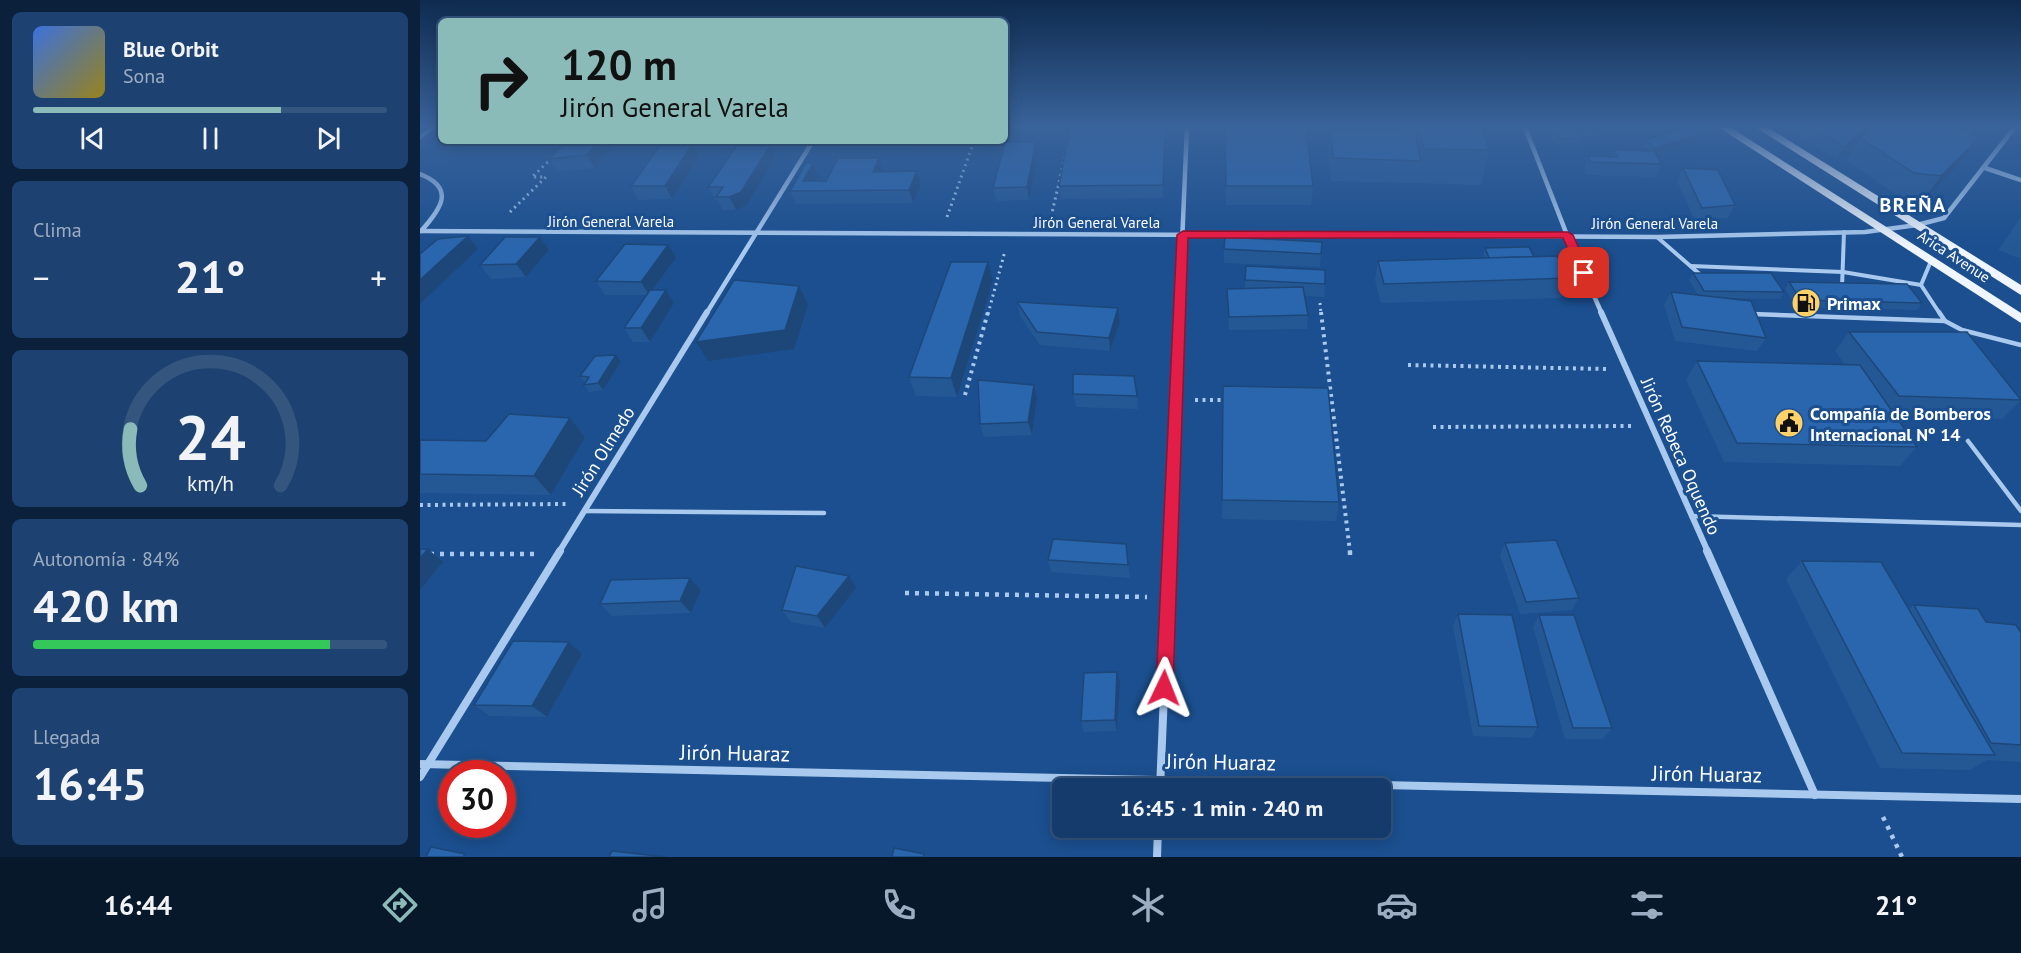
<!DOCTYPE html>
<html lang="es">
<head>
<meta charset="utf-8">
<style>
  :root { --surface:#143b6b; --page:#1d4271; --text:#f1f3f6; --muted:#9dadc1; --line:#33557e; --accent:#8bbbb9 }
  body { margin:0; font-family:"PT Sans",sans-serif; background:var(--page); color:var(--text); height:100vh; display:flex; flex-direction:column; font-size:22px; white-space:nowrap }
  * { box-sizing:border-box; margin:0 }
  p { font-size:20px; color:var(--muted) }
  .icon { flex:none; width:33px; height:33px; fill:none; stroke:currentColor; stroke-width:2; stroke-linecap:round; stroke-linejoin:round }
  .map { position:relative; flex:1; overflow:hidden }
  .sheet { display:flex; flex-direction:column; gap:12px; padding:12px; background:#0b203b; width:420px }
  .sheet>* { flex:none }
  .top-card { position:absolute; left:18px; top:18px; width:570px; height:126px; border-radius:9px; box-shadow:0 3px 15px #0003,0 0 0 2px var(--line); background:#8bbbb9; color:#111; overflow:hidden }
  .speed { position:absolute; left:18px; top:760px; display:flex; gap:12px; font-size:30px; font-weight:700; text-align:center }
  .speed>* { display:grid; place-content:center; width:78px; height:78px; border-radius:50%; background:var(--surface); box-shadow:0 3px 15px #0003,0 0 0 2px var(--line); line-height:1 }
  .speed .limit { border:9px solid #d22; background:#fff; color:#111 }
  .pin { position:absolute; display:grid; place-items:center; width:51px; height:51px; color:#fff; margin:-26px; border-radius:12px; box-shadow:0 3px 9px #0006 }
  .me { position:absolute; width:66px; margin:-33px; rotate:2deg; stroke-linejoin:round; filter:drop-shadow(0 0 4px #0008) }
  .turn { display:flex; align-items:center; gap:21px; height:126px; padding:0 24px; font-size:27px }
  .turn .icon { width:78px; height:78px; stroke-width:2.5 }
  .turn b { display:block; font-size:42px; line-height:51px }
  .big { font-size:45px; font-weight:800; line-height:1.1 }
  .sheet .tile { flex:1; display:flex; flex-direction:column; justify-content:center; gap:9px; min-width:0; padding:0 21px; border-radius:9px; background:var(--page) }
  .sheet .dial { align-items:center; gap:0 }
  .dial svg { height:156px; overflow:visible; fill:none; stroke:var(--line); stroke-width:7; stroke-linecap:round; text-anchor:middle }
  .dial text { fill:var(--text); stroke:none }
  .song { display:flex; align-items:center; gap:18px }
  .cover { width:72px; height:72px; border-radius:9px; background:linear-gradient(135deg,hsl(220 70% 55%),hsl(50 70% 35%)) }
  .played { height:6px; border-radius:3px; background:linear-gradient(90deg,var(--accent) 70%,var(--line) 70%) }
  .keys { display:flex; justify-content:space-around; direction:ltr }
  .heat { display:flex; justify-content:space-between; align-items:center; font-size:33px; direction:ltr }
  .charge { height:9px; border-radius:4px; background:linear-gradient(90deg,#34c759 84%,var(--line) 0) }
  .trip { position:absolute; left:632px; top:778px; width:339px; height:60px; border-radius:9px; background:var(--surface); box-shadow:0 3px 15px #0003,0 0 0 2px var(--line); font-weight:800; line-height:60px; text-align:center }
  .tab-bar { display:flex; height:96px; justify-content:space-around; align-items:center; background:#08182b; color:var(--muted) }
  .tab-bar .icon { width:42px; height:42px }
  .tab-bar .active { color:var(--accent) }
  .tab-bar b { font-size:27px; color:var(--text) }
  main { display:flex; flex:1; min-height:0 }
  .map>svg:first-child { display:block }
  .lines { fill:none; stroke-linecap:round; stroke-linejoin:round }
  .path-far2 { stroke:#a9c9ee; stroke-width:3; stroke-dasharray:2 4; stroke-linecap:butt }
  .path-far1 { stroke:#a9c9ee; stroke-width:4; stroke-dasharray:3 4.5; stroke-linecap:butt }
  .path { stroke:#a9c9ee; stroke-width:4.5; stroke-dasharray:4 6; stroke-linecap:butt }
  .lane-far1 { stroke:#a9c9ee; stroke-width:4 }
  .lane { stroke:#a9c9ee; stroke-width:4.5 }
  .street-far2 { stroke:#a9c9ee; stroke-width:4.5 }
  .street-far1 { stroke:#a9c9ee; stroke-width:6 }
  .street { stroke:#a9c9ee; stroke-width:8 }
  .primary { fill:#f0f6ff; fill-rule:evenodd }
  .wall { fill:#245895 }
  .shaded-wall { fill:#1d4779 }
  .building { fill:#2a66ad; stroke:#1d4779; stroke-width:1.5 }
  .route { fill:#e11d48; stroke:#92132f; stroke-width:1.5 }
  .labels { text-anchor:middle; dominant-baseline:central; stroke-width:6; stroke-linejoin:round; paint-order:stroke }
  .far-street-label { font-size:15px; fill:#fff; stroke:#1b4f8f }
  .poi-label { font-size:18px; font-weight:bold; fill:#fff; stroke:#1b4f8f; text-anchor:start }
  .street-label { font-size:18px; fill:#fff; stroke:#1b4f8f }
  .far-district-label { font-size:20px; font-weight:bold; letter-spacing:1.5px; fill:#fff; stroke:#1b4f8f }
  .near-street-label { font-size:21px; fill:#fff; stroke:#1b4f8f }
</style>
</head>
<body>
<main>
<section class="sheet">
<div class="tile">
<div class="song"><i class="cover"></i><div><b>Blue Orbit</b><p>Sona</p></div></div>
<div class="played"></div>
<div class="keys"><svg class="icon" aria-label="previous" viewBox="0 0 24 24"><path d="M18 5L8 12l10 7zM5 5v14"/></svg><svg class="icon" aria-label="pause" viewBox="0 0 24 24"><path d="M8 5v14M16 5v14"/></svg><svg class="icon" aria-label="next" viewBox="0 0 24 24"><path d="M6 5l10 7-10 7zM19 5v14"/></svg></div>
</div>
<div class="tile"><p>Clima</p>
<div class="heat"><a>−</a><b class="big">21°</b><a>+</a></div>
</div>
<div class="tile dial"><svg viewBox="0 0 100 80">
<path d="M14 69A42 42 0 1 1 86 69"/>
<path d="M14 69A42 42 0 0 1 9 40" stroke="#8bbbb9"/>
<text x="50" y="56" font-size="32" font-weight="700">24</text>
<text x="50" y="72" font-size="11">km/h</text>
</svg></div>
<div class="tile"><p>Autonomía · 84%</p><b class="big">420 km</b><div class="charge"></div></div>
<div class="tile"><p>Llegada</p><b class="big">16:45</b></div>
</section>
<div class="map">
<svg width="1601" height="857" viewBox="0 0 1601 857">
  <rect width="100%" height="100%" fill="#1b4f8f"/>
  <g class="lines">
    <!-- path-far2 -->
    <g class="path-far2">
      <path d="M90,212L126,177H112L132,158"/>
      <path d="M527,217L554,141"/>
      <path d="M631,217L645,157"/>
      <path d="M900,303L901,314"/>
      <path d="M568,314L585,251"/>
    </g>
    <!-- path-far1 -->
    <g class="path-far1">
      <path d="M901,312L930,552"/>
      <path d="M988,365L1186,369"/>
      <path d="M545,395L568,312"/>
      <path d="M775,400H806"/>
      <path d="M1013,427L1211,426"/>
      <path d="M0,505L146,504"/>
    </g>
    <!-- path -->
    <g class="path">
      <path d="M930,551V555"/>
      <path d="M0,554H116"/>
      <path d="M485,593L727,597"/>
      <path d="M1463,817L1482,857"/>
    </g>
    <!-- lane-far1 -->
    <g class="lane-far1">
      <path d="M1237,237L1283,277"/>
      <path d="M1511,261L1501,285L1520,314"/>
      <path d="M1271,266L1423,272L1501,285"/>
      <path d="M1422,287L1424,232"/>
    </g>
    <!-- lane -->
    <g class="lane">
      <path d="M1519,312L1525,321"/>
      <path d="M1332,314L1525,321L1542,330L1601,345"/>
      <path d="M1548,441L1601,511"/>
      <path d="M164,511L404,513"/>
      <path d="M1271,516L1601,525"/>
    </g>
    <!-- street-far2 -->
    <g class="street-far2">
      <path d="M1105,127L1147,235L1182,314"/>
      <path d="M0,137L13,127"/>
      <path d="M1565,168L1601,180"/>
      <path d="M0,174C36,188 21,209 1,231"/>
      <path d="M1,231L1237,237L1445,232L1497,225L1524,218L1595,127"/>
      <path d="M286,314L393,141"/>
      <path d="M759,314L767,127"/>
    </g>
    <!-- street-far1 -->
    <g class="street-far1">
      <path d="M1181,312L1288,552"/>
      <path d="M139,552L287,312"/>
      <path d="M750,552L759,312"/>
    </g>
    <!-- street -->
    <g class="street">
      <path d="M1287,551L1395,795"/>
      <path d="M0,764L1601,799"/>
      <path d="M0,777L140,551"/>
      <path d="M740,789L750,551"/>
      <path d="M737,857L738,828"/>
    </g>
    <!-- primary -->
    <g class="primary">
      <path d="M1298,127H1310L1601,313V323Z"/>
      <path d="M1335,127H1347L1601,285V295Z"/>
    </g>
  </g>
  <!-- wall -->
  <g class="wall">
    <path d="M803,127H886L893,186L891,205H806L805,144Z"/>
    <path d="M984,127H1062L1069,150L1061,185L911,181L907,154L910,131L985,132Z"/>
    <path d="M1129,127H1178V130L1176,136L1161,137L1162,138L1160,145H1138L1128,130Z"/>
    <path d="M1364,127H1566L1557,136L1560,137L1543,160L1504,200L1478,196L1427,161L1440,139L1417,160Z"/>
    <path d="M1281,134L1278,140L1236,154L1241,164L1236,177L1166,175L1164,169L1168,156L1191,157L1194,150H1228L1222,147L1225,140Z"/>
    <path d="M745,137L743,198L641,199L639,186Z"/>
    <path d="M147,141H190L193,146L175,168L137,172L129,159Z"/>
    <path d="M417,141H497L494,148H420Z"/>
    <path d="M618,155L609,200L576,201L573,188Z"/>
    <path d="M280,156L252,199L218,200L211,186Z"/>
    <path d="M355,159L327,205L316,210H303L298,200H295L288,187Z"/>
    <path d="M393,163L398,176L395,181H406L463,171L501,184L493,203L376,204L370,191Z"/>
    <path d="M1263,168L1315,205L1308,218L1275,221L1257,181Z"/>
    <path d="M1601,217V259L1578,250Z"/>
    <path d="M1065,248L1114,257L1149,278L1142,298L961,303L955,280L958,261L1065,258L1063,255Z"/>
    <path d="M804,249L901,254L900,267L804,263Z"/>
    <path d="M129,250L106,277L71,279L60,265Z"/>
    <path d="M256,258L233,290H246L254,303L230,342H213L204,328L226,295H185L176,281Z"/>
    <path d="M826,266L905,284L904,297L885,296L888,315L887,329L809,330L807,289L825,288Z"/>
    <path d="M1273,273L1364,292L1360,299L1305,298L1346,338L1337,351L1255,341L1244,305L1251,292L1278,295L1269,280Z"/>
    <path d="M573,281L537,397L496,396L489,377Z"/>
    <path d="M1369,282L1502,303L1497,310L1377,307L1365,289Z"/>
    <path d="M597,302L698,308L700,322L690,351L620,345L600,316Z"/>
    <path d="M1429,332L1601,400L1582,419L1475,416L1497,447L1480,466L1304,462L1266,380L1277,361L1425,365L1415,351Z"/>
    <path d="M201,362L183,390L169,392L164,385L165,383L160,376Z"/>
    <path d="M803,386L919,502L916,521L802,519Z"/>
    <path d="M653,394L717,396L718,409L656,407Z"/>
    <path d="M617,398L612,435L564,437L560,424Z"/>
    <path d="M150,418L165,437L131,495L0,493V440L66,441Z"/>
    <path d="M1085,543L1159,598L1152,610L1100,614L1080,555Z"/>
    <path d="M706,544L710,578L631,572L628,560Z"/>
    <path d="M1382,561L1489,609L1494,605L1566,622L1601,633V762L1567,760L1550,770L1460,768L1366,579Z"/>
    <path d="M270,578L281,590L271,613L192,616L180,604Z"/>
    <path d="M436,588L405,628L371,622L362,610Z"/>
    <path d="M1038,614L1118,727L1111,738L1053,736L1033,626Z"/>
    <path d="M1119,615L1192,728L1183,739H1145L1113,627Z"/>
    <path d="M149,642L162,654L127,717L70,716L54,705Z"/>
    <path d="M700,683L697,731L664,732L661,721Z"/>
  </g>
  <!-- shaded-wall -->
  <g class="shaded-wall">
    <path d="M745,127V137L743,198V185Z"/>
    <path d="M1447,127H1452L1449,131L1417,160L1424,147Z"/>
    <path d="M1557,127H1566L1541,150Z"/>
    <path d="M1281,134L1278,140L1234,154L1236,148Z"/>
    <path d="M1560,137L1543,160L1504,200L1521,176Z"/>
    <path d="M179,141H190L193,146L175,168L167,155Z"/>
    <path d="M492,141H497L494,148Z"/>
    <path d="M616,142L618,155L609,200L607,187Z"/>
    <path d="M273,143L280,156L252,199L245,186Z"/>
    <path d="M350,146L355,159L327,205L316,210L309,197Z"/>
    <path d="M459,158L463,171L457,184L453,172Z"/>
    <path d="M393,163L398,176L390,191L383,181Z"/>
    <path d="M497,171L501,184L493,203L489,190Z"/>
    <path d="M48,236L58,249L0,304V280Z"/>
    <path d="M120,237L129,250L106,277L96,264Z"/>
    <path d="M248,245L256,258L229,295L221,282Z"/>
    <path d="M568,262L573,281L537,397L531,378Z"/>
    <path d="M379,286L388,305L374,349L288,361L276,342Z"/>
    <path d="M246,290L254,303L230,342L221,328Z"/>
    <path d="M698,308L700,322L690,351L689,338Z"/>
    <path d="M196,355L201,362L183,390L178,383Z"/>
    <path d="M614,385L617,398L612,435L608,422Z"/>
    <path d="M150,418L165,437L131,495L114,476Z"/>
    <path d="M8,549L23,562L0,590V558Z"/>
    <path d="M429,576L436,588L405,628L397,616Z"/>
    <path d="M270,578L281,590L271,613L260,601Z"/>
    <path d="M149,642L162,654L127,717L112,706Z"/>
    <path d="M697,672L700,683L697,731L695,720Z"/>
  </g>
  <!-- building -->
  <g class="building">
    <path d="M650,127H745L743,185L639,186Z"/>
    <path d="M805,127H886L893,186H806Z"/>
    <path d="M998,127H1062L1069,150L1004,149Z"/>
    <path d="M1133,127H1178V130H1157L1162,138L1140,139Z"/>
    <path d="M1268,127L1281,134L1236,148L1225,140Z"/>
    <path d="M1391,127H1447L1424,147Z"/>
    <path d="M1455,127H1533L1560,137L1521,176L1494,173L1440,138Z"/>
    <path d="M910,131L995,132L1001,161L913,158Z"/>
    <path d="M147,141H179L167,155L129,159Z"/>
    <path d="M585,142H616L607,187L573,188Z"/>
    <path d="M273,143L245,186H211L241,144Z"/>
    <path d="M317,146H350L321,192L309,197H296L303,187H288Z"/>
    <path d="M1194,150L1234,151L1241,164L1171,162L1168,156L1198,157Z"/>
    <path d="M418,158H459L453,172L497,171L489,190L370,191L386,163H393L383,181H406Z"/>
    <path d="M1263,168L1298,170L1315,205L1282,208Z"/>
    <path d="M48,236L0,280V254L18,239Z"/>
    <path d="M85,237H120L96,264L60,265Z"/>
    <path d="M805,237L902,242L901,254L804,249Z"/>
    <path d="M205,244L248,245L221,282L176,281Z"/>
    <path d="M1109,247L1114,257L1069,258L1065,248Z"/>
    <path d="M1137,256L1149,278L964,284L958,261Z"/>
    <path d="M531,262H568L531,378L489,377Z"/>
    <path d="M826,266L905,270V284L825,280Z"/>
    <path d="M1273,273H1351L1364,292L1284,291Z"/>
    <path d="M314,280L379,286L365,330L276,342Z"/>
    <path d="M1369,282L1487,284L1502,303L1381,300Z"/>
    <path d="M883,287L888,315L809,317L807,289Z"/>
    <path d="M230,290H246L221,328H204Z"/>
    <path d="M1251,292L1331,301L1346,338L1262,327Z"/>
    <path d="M597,302L698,308L689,338L617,332Z"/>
    <path d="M1429,332H1547L1601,400L1479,396Z"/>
    <path d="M196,355L178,383L164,385L169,377L160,376L175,356Z"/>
    <path d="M1277,361L1440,365L1497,447L1317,443Z"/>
    <path d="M653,374L714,376L717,396L653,394Z"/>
    <path d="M558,380L614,385L608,422L560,424Z"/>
    <path d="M803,386L908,388L919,502L802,500Z"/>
    <path d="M89,414L150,418L114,476L0,474V440L66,441Z"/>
    <path d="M633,539L706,544L708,565L628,560Z"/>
    <path d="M1136,540L1159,598L1106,602L1085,543Z"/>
    <path d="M0,549H8L0,558Z"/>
    <path d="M1382,561L1461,562L1575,755L1482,753Z"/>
    <path d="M376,566L429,576L397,616L362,610Z"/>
    <path d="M270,578L260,601L180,604L191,580Z"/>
    <path d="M1494,605L1558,609L1566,622L1596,625L1601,633V745L1571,743Z"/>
    <path d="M1038,614L1092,615L1118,727L1059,726Z"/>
    <path d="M1119,615H1154L1192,728H1153Z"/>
    <path d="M93,641L149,642L112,706L54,705Z"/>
    <path d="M697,672L695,720L661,721L664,673Z"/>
    <path d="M11,847L45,854L43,857H6Z"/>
    <path d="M474,848L504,854L503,857H472Z"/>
    <path d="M192,851L246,857H189Z"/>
  </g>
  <!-- sky -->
  <linearGradient id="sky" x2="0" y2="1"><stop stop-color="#0f2b4f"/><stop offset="0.51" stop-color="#39639b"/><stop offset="1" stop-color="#39639b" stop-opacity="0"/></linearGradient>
  <rect width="1601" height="247" fill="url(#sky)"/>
  <!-- route -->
  <path class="route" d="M763,231L1148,232L1153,235L1170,273L1169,276H1160L1143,238H768L753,688L750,694L744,696L738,694L736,688L757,235Z"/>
  <!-- icons -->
  <defs>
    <g id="fuel-disc" transform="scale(1.5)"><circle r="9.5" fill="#ffd166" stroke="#1b4f8f"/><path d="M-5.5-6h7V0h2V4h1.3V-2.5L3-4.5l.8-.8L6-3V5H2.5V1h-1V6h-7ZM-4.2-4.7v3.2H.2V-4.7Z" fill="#111"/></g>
    <g id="civic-disc" transform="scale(1.5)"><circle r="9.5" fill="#ffd166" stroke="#1b4f8f"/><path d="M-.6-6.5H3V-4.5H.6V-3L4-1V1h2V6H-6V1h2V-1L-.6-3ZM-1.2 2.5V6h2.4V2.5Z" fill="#111"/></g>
  </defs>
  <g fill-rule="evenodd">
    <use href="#fuel-disc" x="1386" y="303"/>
    <use href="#civic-disc" x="1369" y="423"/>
  </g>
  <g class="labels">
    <!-- far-street labels -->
    <g class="far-street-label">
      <text x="191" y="221">Jirón General Varela</text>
      <text x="677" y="222">Jirón General Varela</text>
      <text x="1235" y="223">Jirón General Varela</text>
      <text transform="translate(1534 256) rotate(33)">Arica Avenue</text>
    </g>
    <!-- poi labels -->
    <g class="poi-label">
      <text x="1407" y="303">Primax</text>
      <text x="1390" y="413">Compañía de Bomberos<tspan x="1390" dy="21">Internacional Nº 14</tspan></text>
    </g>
    <!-- street labels -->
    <g class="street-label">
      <text transform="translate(183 451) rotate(-58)">Jirón Olmedo</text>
      <text transform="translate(1261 456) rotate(66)">Jirón Rebeca Oquendo</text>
    </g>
    <!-- far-district labels -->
    <g class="far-district-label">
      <text x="1493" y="205">BREÑA</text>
    </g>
    <!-- near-street labels -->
    <g class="near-street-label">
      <text transform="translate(315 753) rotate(1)">Jirón Huaraz</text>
      <text transform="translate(801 762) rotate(1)">Jirón Huaraz</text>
      <text transform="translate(1287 774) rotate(1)">Jirón Huaraz</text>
    </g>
  </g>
</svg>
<div class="speed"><div class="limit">30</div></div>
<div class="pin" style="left:1164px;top:273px;background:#d93025"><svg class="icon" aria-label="arrive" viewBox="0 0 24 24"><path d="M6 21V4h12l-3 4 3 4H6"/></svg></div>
<svg class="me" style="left:744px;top:688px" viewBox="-20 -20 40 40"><path d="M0-17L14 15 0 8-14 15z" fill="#e11d48" stroke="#fff" stroke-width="4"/></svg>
<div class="trip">16:45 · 1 min · 240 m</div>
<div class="top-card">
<div class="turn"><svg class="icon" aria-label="right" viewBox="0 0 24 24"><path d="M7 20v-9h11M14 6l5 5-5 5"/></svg><div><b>120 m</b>Jirón General Varela</div></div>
</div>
</div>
</main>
<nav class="tab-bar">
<b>16:44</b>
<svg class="icon active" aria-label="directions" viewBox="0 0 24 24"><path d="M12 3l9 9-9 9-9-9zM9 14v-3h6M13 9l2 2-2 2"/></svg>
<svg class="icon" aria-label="music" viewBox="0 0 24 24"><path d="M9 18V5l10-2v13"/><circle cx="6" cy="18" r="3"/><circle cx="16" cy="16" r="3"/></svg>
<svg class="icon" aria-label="phone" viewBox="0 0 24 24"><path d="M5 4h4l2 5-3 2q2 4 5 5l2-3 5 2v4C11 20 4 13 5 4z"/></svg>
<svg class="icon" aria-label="climate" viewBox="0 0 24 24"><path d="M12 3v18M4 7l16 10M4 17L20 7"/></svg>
<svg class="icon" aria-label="car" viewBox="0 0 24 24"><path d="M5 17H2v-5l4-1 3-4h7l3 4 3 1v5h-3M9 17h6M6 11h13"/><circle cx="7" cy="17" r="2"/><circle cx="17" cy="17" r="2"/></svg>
<svg class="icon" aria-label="filters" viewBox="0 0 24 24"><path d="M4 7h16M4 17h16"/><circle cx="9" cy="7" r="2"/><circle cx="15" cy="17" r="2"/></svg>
<b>21°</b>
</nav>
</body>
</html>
